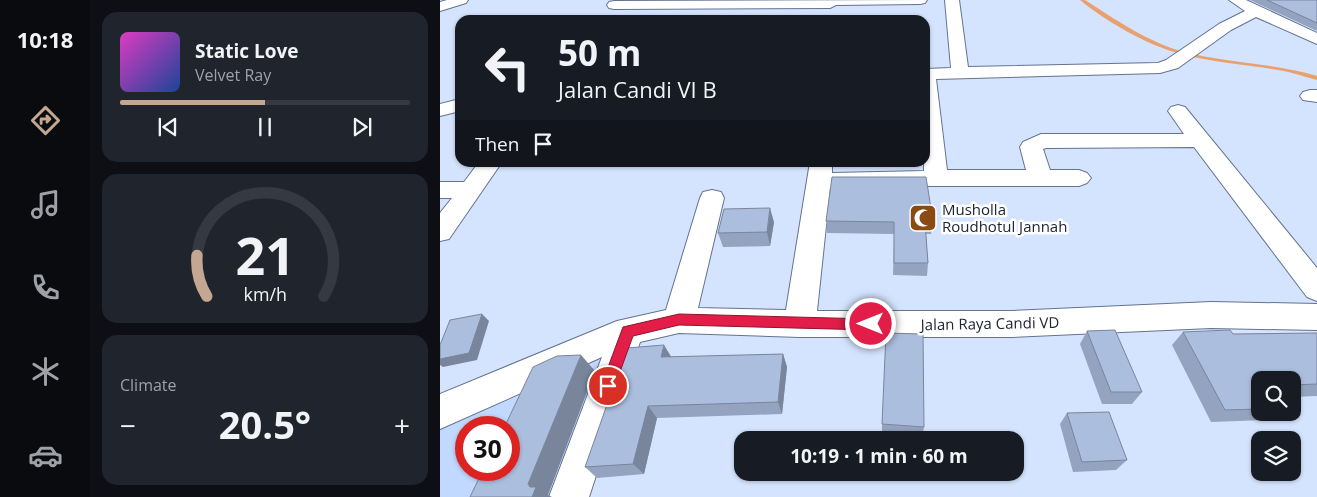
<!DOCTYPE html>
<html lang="en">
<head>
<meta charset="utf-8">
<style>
  :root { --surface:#171b24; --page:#20242c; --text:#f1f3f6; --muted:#9ea1a6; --line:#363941; --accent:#c3a790 }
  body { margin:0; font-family:"Open Sans",sans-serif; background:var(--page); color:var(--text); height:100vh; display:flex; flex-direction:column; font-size:19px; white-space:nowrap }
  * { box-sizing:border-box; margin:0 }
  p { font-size:16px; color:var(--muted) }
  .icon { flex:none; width:28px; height:28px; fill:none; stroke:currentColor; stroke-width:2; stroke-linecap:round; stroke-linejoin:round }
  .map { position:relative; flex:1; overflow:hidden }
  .sheet { display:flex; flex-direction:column; gap:12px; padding:12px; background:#0d0f14; width:350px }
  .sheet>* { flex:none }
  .top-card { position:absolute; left:15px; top:15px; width:475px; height:152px; border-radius:15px; box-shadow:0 1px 4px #0004; background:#171b24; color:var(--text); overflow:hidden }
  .tools { position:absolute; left:811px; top:371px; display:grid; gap:10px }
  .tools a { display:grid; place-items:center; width:50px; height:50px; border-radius:10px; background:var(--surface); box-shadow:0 1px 4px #0004; font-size:25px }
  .speed { position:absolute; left:15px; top:416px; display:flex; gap:10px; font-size:25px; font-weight:700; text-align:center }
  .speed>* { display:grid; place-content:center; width:65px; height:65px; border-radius:50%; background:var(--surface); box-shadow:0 1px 4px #0004; line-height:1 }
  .speed .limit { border:8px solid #d22; background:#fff; color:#111 }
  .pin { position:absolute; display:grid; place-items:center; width:42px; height:42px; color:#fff; margin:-21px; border:2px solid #fff; border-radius:50%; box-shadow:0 1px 5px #0007 }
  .me { position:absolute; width:55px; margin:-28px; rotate:270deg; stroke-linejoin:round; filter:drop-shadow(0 0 4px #0008) }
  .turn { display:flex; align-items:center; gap:18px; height:105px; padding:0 20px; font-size:22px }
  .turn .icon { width:65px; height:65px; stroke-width:2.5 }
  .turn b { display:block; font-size:35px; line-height:42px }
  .then { display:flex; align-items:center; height:48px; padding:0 20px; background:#0003; gap:10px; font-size:19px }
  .big { font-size:38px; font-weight:700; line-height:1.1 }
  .sheet .card { flex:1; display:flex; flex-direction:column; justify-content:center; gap:8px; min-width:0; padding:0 18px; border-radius:15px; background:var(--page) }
  .sheet .dial { align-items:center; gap:0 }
  .dial svg { height:130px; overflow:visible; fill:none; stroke:var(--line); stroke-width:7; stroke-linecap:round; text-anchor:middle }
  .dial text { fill:var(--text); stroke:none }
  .song { display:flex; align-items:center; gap:15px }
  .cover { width:60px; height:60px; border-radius:8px; background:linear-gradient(135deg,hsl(310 70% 55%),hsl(220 70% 35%)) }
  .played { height:5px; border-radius:2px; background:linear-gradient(90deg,var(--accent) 50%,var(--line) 50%) }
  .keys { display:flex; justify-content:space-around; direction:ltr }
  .heat { display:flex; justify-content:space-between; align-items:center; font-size:28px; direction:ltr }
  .trip { position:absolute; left:294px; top:431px; width:290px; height:50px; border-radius:15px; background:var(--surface); box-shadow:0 1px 4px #0004; font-weight:700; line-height:50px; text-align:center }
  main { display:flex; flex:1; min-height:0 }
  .menu { display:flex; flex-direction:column; width:90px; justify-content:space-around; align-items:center; background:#090b0e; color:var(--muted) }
  .menu .icon { width:35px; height:35px }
  .menu .selected { color:var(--accent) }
  .menu b { font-size:22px; color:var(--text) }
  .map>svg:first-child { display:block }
  .built { fill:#c1d8ff; fill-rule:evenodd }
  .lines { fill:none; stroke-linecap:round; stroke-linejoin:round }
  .stream { fill:#e8a06e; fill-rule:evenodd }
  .minor-casing { stroke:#637390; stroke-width:2 }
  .minor { fill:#fff; fill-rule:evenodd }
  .wall { fill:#94a3bf }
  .shaded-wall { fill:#78859b }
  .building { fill:#acbede; stroke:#78859b }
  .route { fill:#e11d48; stroke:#92132f }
  .labels { text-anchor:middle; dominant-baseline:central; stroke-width:5; stroke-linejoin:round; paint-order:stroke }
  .poi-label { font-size:15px; fill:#202733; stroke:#fff; text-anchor:start }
  .street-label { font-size:15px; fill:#202733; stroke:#fff }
</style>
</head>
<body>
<main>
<nav class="menu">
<b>10:18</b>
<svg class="icon selected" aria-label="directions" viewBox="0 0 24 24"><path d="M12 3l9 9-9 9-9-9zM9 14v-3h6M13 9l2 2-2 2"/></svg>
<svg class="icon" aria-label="music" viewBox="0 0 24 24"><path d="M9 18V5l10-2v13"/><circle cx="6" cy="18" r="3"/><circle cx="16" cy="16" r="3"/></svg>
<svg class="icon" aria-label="phone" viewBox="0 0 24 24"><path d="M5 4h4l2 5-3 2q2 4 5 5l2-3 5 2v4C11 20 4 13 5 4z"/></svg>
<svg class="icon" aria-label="climate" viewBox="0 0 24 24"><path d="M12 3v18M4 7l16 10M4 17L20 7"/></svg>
<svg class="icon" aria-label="car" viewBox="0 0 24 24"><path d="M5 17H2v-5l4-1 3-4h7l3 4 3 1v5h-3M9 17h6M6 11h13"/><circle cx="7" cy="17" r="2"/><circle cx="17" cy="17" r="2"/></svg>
</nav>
<section class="sheet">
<div class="card">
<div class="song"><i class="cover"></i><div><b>Static Love</b><p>Velvet Ray</p></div></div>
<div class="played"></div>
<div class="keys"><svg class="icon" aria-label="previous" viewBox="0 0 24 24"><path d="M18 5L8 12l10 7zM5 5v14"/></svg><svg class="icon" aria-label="pause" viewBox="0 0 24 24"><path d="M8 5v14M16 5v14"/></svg><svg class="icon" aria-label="next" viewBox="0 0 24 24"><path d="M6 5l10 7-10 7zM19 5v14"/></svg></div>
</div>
<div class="card dial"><svg viewBox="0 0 100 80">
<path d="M14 69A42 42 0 1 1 86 69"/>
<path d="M14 69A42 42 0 0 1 8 44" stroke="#c3a790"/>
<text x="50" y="56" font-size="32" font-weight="700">21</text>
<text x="50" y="72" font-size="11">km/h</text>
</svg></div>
<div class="card"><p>Climate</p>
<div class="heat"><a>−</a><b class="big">20.5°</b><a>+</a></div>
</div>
</section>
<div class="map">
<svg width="877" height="497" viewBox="0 0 877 497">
  <rect width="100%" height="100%" fill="#d5e4fe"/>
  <!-- built -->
  <path class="built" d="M167,353L115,497H0V425ZM26,428H69V470H26Z"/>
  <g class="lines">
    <!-- stream -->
    <path class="stream" d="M640,0H645C676,20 708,42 744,52C788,63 834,63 877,76V80C862,76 848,71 832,69C802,64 771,62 741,54C709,46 665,21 640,0Z"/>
    <!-- minor casing -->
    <g class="minor-casing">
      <g id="minor">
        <path d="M7,0H28L26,3L0,11V2Z"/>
        <path d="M487,0L485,3L480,4L396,5L390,8L174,9L169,8L167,5L169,2L174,1Z"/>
        <path d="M505,0H519L528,67L718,63L726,60L779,24L805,11L789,0H806L877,33V44L816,17L791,30L738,68L720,73L496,79L507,170H586L580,147L583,142L601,134H744L728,111L731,107L738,105L745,107L877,268V301L867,297L754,147L606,148L603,149L610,170H639L647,173L651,178L647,183L639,186H488L390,188L377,311H573L771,302L877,304V330L771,328L573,337H360L239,333L200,342L149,497H109L162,357L0,429V394L177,321L226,310L260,198L263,192L272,190L281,192L284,198L258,308L346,310L370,162H392V173L484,171L485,69L511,68Z"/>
        <path d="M870,90H877V102L863,100L860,96L863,92Z"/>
        <path d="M20,99V111L0,116V104Z"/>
        <path d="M39,162H62L9,239L0,241V213L12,198H0V182H24Z"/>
      </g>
    </g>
    <!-- minor -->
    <use href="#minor" class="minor"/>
  </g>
  <!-- wall -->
  <g class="wall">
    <path d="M810,0H877V31Z"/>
    <path d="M386,221H493L491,234H486L488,263L487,276L453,275L454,234L387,233Z"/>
    <path d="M334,222L330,246L283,247L278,233Z"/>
    <path d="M647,331L702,392L692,404H662L640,344Z"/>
    <path d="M743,332L793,334L877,333V396L852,397V380H820V412H837L826,420L771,422L732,345Z"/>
    <path d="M343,354L347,367L342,414L217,418L204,474L157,478L145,467L231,357Z"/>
    <path d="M627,413L687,460L676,470L633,472L620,424Z"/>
    <path d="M442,424L484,427L482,438L442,436Z"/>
  </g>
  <!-- shaded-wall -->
  <g class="shaded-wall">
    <path d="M330,208L334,222L330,246L327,232Z"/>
    <path d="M42,314L49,321L37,360L3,367L0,365V359Z"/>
    <path d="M224,345L232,358L221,357Z"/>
    <path d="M343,354L347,367L342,414L338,402Z"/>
    <path d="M141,355L155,371L108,495L112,497H92L90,487L88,484Z"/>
    <path d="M208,406L217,418L204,474L193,464Z"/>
  </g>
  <!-- building -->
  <g class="building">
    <path d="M827,0H877V23Z"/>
    <path d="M392,177H486L493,221L485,222L488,263H454V222L386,221Z"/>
    <path d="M330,208L327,232L278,233L284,209Z"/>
    <path d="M42,314L29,353L0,359V345L10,320Z"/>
    <path d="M675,330L702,392H671L647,331Z"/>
    <path d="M790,330L793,334L877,333V384L852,385V380H820V409L785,410L743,332Z"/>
    <path d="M446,333L483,334L484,427L442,424Z"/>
    <path d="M224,345L221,357L343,354L338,402L208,406L193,464L145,467L187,348Z"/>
    <path d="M141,355L88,484L90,487H96L92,497H30L43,470H69V428H64L93,367L117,356Z"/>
    <path d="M669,412L687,460L642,462L627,413Z"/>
  </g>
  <!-- route -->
  <path class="route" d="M239,314L431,319L436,320L438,324L436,328L431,330L239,325L193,336L173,391L168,393L163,391L161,386L183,327Z"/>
  <!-- icons -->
  <defs>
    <g id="mosque-square" transform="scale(1.4375)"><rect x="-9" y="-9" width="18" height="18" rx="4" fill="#8a4a13" stroke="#fff"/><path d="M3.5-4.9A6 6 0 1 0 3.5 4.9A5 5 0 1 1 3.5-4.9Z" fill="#fff"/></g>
  </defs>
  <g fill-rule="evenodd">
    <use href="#mosque-square" x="483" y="218"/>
  </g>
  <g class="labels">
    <!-- poi labels -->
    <g class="poi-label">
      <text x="502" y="209">Musholla<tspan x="502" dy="17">Roudhotul Jannah</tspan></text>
    </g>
    <!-- street labels -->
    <g class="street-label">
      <text transform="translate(550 323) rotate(-1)">Jalan Raya Candi VD</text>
    </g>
  </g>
</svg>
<div class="tools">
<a><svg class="icon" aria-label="search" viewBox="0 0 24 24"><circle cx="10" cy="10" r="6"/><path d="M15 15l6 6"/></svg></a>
<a><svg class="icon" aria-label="layers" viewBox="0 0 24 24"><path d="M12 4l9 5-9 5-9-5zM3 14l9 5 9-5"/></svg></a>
</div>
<div class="speed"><div class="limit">30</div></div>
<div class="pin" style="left:168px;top:386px;background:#d93025"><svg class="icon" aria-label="arrive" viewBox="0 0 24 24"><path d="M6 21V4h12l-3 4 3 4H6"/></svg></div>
<svg class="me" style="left:431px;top:324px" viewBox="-20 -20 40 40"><circle r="17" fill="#e11d48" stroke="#fff" stroke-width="3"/><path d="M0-11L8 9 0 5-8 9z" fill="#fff"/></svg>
<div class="trip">10:19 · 1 min · 60 m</div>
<div class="top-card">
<div class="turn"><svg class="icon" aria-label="left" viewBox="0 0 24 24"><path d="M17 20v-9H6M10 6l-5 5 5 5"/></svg><div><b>50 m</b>Jalan Candi VI B</div></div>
<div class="then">Then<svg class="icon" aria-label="arrive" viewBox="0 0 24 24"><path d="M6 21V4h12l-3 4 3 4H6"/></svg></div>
</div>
</div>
</main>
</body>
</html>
